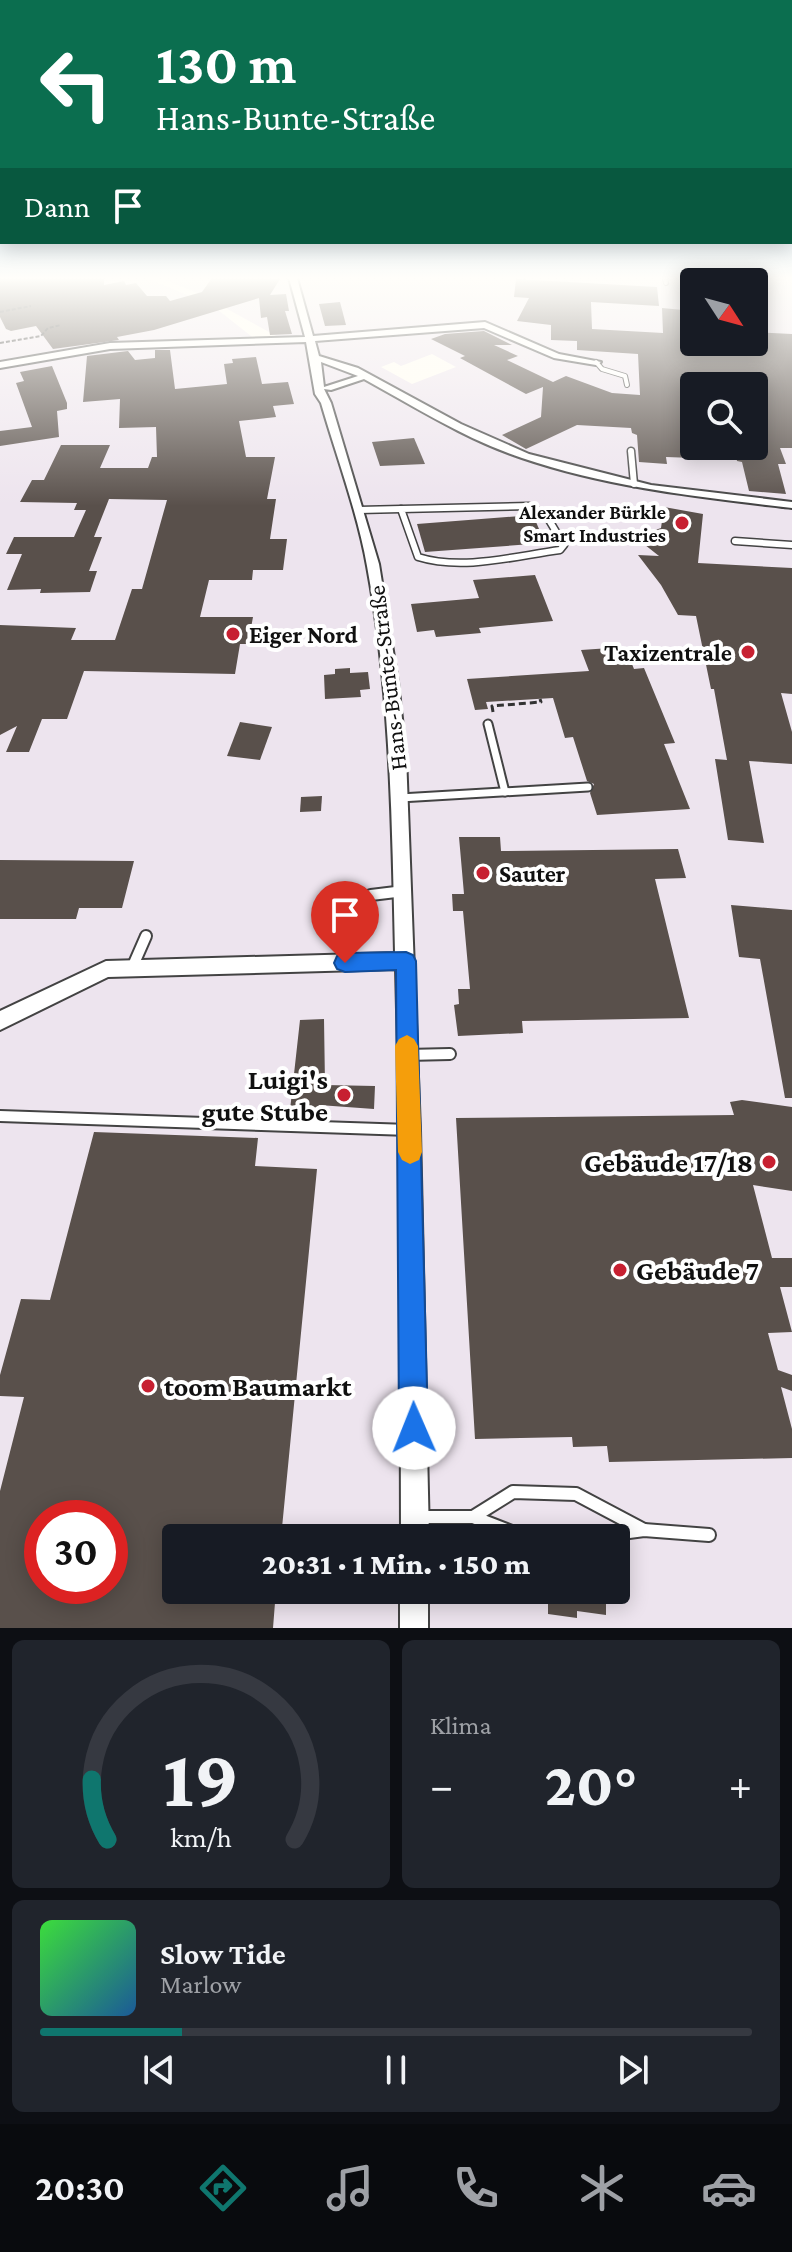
<!DOCTYPE html>
<html lang="de">
<head>
<meta charset="utf-8">
<style>
  :root { --surface:#171b24; --page:#20242c; --text:#f1f3f6; --muted:#9ea1a6; --line:#363941; --accent:#0f766e }
  body { margin:0; font-family:"Crimson Pro",serif; background:var(--page); color:var(--text); height:100vh; display:flex; flex-direction:column; font-size:30px; white-space:nowrap }
  * { box-sizing:border-box; margin:0 }
  p { font-size:26px; color:var(--muted) }
  .icon { flex:none; width:44px; height:44px; fill:none; stroke:currentColor; stroke-width:2; stroke-linecap:round; stroke-linejoin:round }
  .map { position:relative; height:1628px; overflow:hidden }
  .side { display:flex; flex-direction:column; gap:12px; padding:12px; background:#0d0f14; flex:1 }
  .side>* { flex:none }
  .guide { position:absolute; left:0px; top:0px; width:792px; height:244px; box-shadow:0 4px 20px #0003; background:#0b6e4f; color:#fff; overflow:hidden }
  .needle { width:52px; rotate:126deg }
  .tools { position:absolute; left:680px; top:268px; display:grid; gap:16px }
  .tools a { display:grid; place-items:center; width:88px; height:88px; border-radius:8px; background:var(--surface); box-shadow:0 4px 20px #0003; font-size:40px }
  .speed { position:absolute; left:24px; top:1500px; display:flex; gap:16px; font-size:40px; font-weight:700; text-align:center }
  .speed>* { display:grid; place-content:center; width:104px; height:104px; border-radius:50%; background:var(--surface); box-shadow:0 4px 20px #0003; line-height:1 }
  .speed .limit { border:12px solid #d22; background:#fff; color:#111 }
  .pin { position:absolute; display:grid; place-items:center; width:68px; height:68px; color:#fff; margin:-82px -34px; border-radius:50% 50% 50% 0; rotate:-45deg; box-shadow:0 0 8px #0007 }
  .pin .icon { rotate:45deg }
  .me { position:absolute; width:88px; margin:-44px; rotate:359deg; stroke-linejoin:round; filter:drop-shadow(0 0 6px #0008) }
  .turn { display:flex; align-items:center; gap:28px; height:168px; padding:0 24px; font-size:36px }
  .turn .icon { width:104px; height:104px; stroke-width:2.5 }
  .turn b { display:block; font-size:56px; line-height:68px }
  .then { display:flex; align-items:center; height:76px; padding:0 24px; background:#0003; gap:16px; font-size:30px }
  .big { font-size:60px; font-weight:800; line-height:1.1 }
  .side .card { flex:1; display:flex; flex-direction:column; justify-content:center; gap:12px; min-width:0; padding:0 28px; border-radius:12px; background:var(--page) }
  .side .dial { align-items:center; gap:0 }
  .dial svg { height:208px; overflow:visible; fill:none; stroke:var(--line); stroke-width:7; stroke-linecap:round; text-anchor:middle }
  .dial text { fill:var(--text); stroke:none }
  .song { display:flex; align-items:center; gap:24px }
  .cover { width:96px; height:96px; border-radius:12px; background:linear-gradient(135deg,hsl(120 70% 55%),hsl(210 70% 35%)) }
  .played { height:8px; border-radius:4px; background:linear-gradient(90deg,var(--accent) 20%,var(--line) 20%) }
  .keys { display:flex; justify-content:space-around; direction:ltr }
  .heat { display:flex; justify-content:space-between; align-items:center; font-size:44px; direction:ltr }
  .side .tiles { flex:1; display:grid; gap:12px; grid-template-columns:1fr 1fr }
  .card:last-child { grid-column:span 2 }
  .trip { position:absolute; left:162px; top:1524px; width:468px; height:80px; border-radius:8px; background:var(--surface); box-shadow:0 4px 20px #0003; font-weight:800; line-height:80px; text-align:center }
  .tab-bar { display:flex; height:128px; justify-content:space-around; align-items:center; background:#090b0e; color:var(--muted) }
  .tab-bar .icon { width:56px; height:56px }
  .tab-bar .on { color:var(--accent) }
  .tab-bar b { font-size:36px; color:var(--text) }
  .map>svg:first-child { display:block }
  .industrial { fill:#ede4ee; fill-rule:evenodd }
  .building { fill:#59504b; fill-rule:evenodd }
  .lines { fill:none; stroke-linecap:round; stroke-linejoin:round }
  .lane-far4-casing { stroke:#434343; stroke-width:6 }
  .lane-far3-casing { stroke:#434343; stroke-width:9 }
  .lane-far2-casing { stroke:#434343; stroke-width:11 }
  .lane-far1-casing { stroke:#434343; stroke-width:14 }
  .lane-casing { stroke:#434343; stroke-width:16 }
  .street-casing { stroke:#434343; stroke-width:4 }
  .path-far1 { stroke:#323232; stroke-width:2; stroke-dasharray:4 2; stroke-linecap:butt }
  .path { stroke:#323232; stroke-width:3; stroke-dasharray:7 4; stroke-linecap:butt }
  .lane-far4 { stroke:#fff; stroke-width:4 }
  .lane-far3 { stroke:#fff; stroke-width:6 }
  .lane-far2 { stroke:#fff; stroke-width:7 }
  .lane-far1 { stroke:#fff; stroke-width:10 }
  .lane { stroke:#fff; stroke-width:12 }
  .street { fill:#fff; fill-rule:evenodd }
  .route { fill:#1a73e8; stroke:#114b97; stroke-width:2 }
  .slow { fill:#f59e0b }
  .poi-dot { fill:#c72031; stroke:#fff; stroke-width:3 }
  .labels { text-anchor:middle; dominant-baseline:central; stroke-width:8; stroke-linejoin:round; paint-order:stroke }
  .far-poi-label { font-size:20px; font-weight:bold; fill:#101010; stroke:#fff; text-anchor:end }
  .poi-label { font-size:24px; font-weight:bold; fill:#101010; stroke:#fff; text-anchor:start }
  .street-label { font-size:24px; fill:#101010; stroke:#fff }
  .near-poi-label { font-size:28px; font-weight:bold; fill:#101010; stroke:#fff; text-anchor:end }
</style>
</head>
<body>
<div class="map">
<svg width="792" height="1628" viewBox="0 0 792 1628">
  <rect width="100%" height="100%" fill="#fffcf3"/>
  <!-- industrial -->
  <path class="industrial" d="M0,278H147L213,306L256,340L280,338L198,293L159,278H792V1628H0ZM694,282H754V342H694ZM432,354L456,367L412,384L381,367L394,362L401,366ZM694,386H754V446H694ZM42,1518H110V1586H42ZM176,1538H616V1590H176Z"/>
  <!-- building -->
  <g class="building">
    <path d="M0,278H104V285L124,281L126,285L136,283L147,296H166L170,301L202,292L212,278L280,279L270,295L286,294L289,311H285L292,334L270,335L267,317L261,318L259,298L154,330L117,337L119,340L53,349L36,326L11,331L6,329L0,317Z"/>
    <path d="M516,279L657,287L659,306L591,302L592,329L663,333L662,308L694,311V342H754V332L792,334V448H780L786,464H778L786,494L749,491L742,462L737,461L734,446H754V386H694V458L666,457L667,464L639,462L637,435L632,433L631,428L577,425L526,449L502,435L541,417L543,387L526,394L460,358L465,356L431,339L445,334L484,331L512,345H494L518,356L507,360L553,382L566,376L612,393L640,395L638,354L577,350V341L551,340V325L517,321L529,298L514,297Z"/>
    <path d="M340,302L346,325L325,326L319,304Z"/>
    <path d="M155,350H170L175,389L227,384L224,364L233,363L232,359L256,357L262,384L288,382L294,404L273,406L276,417L239,421L246,457H275L267,499H276L270,539H287L283,570H253L252,580H209L200,617H253L248,644H240L235,674L84,671L67,719H42L29,752H6L17,726L0,735V625L76,628L71,640H115L132,589H142L167,500L109,499L94,537H102L89,571H97L90,592L40,593L41,589L7,590L22,554H6L14,537H74L86,510H74L77,503L20,502L32,480H44L61,445H110L100,468H148L152,457H157L156,427L119,428L120,399L83,402L87,356L128,351L135,360L155,358Z"/>
    <path d="M52,366L67,403V409L57,411L59,437L0,446V431L32,427L16,383L24,381L20,372Z"/>
    <path d="M414,438L425,464L380,466L372,442Z"/>
    <path d="M664,507L703,514L698,563L792,568V694L781,693L792,732V764L749,761L764,843L728,840L715,759L727,760L714,689H711L696,616L678,615L661,585L638,555L659,556L635,537L661,528Z"/>
    <path d="M533,515L545,543L425,552L417,524Z"/>
    <path d="M535,575L553,621L479,628L481,633L436,637L434,630L417,632L411,604L479,598L473,580Z"/>
    <path d="M625,647L634,669L644,668L675,743L664,744L690,809L597,815L590,793L594,784L587,781L573,737L565,738L553,698L486,702L488,709L475,710L467,679L589,671L581,650Z"/>
    <path d="M350,668V673L368,672L370,689L360,690L361,697L325,699L324,675L335,674V669Z"/>
    <path d="M240,722L272,727L260,760L227,756Z"/>
    <path d="M322,796L321,811L300,812L301,797Z"/>
    <path d="M459,837H500L501,851L678,849L686,878L655,879L689,1018L522,1021L523,1033L458,1036L454,1005L459,1004L458,989H470L463,911H453L452,894H464Z"/>
    <path d="M0,860L134,861L122,908H79L76,919H0Z"/>
    <path d="M731,905L792,910V1098H785L760,959L739,957Z"/>
    <path d="M324,1019L325,1085L375,1086L374,1109L319,1105L318,1111L290,1110L300,1020Z"/>
    <path d="M742,1100L792,1107V1191L753,1185L772,1258H792V1287H780L792,1332L768,1333L778,1370L792,1375V1391L781,1387L792,1429V1458L609,1462L607,1446L573,1447L572,1437L475,1439L456,1118L734,1115L730,1102Z"/>
    <path d="M94,1132L258,1138L255,1166L317,1169L281,1538H176V1590H276L273,1628H0V1491L24,1397L0,1396V1375L21,1299L50,1300ZM42,1518H110V1586H42Z"/>
    <path d="M576,1592L606,1596V1615L577,1611V1618L548,1614V1596L576,1600Z"/>
  </g>
  <g class="lines">
    <!-- lane-far4 casing -->
    <g class="lane-far4-casing">
      <g id="lane-far4">
        <path d="M665,278L666,283"/>
        <path d="M596,362L602,369L625,376L627,385"/>
      </g>
    </g>
    <!-- lane-far3 casing -->
    <g class="lane-far3-casing">
      <g id="lane-far3">
        <path d="M631,451L634,484"/>
        <path d="M529,506L546,515L564,545L560,550C515,556 463,571 418,557L401,509Z"/>
        <path d="M359,510L401,509"/>
        <path d="M735,541L792,545"/>
      </g>
    </g>
    <!-- lane-far2 casing -->
    <g class="lane-far2-casing">
      <g id="lane-far2">
        <path d="M488,724L505,792"/>
        <path d="M400,798L588,787"/>
      </g>
    </g>
    <!-- lane-far1 casing -->
    <g class="lane-far1-casing">
      <g id="lane-far1">
        <path d="M371,895L404,891"/>
        <path d="M132,968L146,936"/>
        <path d="M407,1055L450,1054"/>
        <path d="M0,1116L409,1130"/>
      </g>
    </g>
    <!-- lane casing -->
    <g class="lane-casing">
      <g id="lane">
        <path d="M420,1517H473L514,1533L539,1538"/>
        <path d="M473,1517L513,1492L576,1494L644,1530"/>
        <path d="M584,1538L644,1530L709,1535"/>
      </g>
    </g>
    <!-- street casing -->
    <g class="street-casing">
      <g id="street">
        <path d="M289,278H297L313,336L485,322L559,354L601,362L596,365L554,358L484,328L315,341L319,356L358,368L461,424L529,454L651,485L792,502V508C701,497 610,488 522,458C467,440 415,407 364,379L331,390L324,389L331,403L379,564L398,682L406,755L420,1130L429,1538H401L400,1130L396,969L108,977L0,1030V1011L106,961L395,953C392,824 391,695 367,566C358,514 336,455 321,403L315,394L306,342L110,349L0,368V362L110,343L305,337ZM321,362L358,376L324,387Z"/>
        <rect x="400" y="1590" width="28" height="38"/>
      </g>
    </g>
    <!-- path-far1 -->
    <g class="path-far1">
      <path d="M0,312L31,306"/>
      <path d="M0,343L41,336L48,328L61,325"/>
    </g>
    <!-- path -->
    <path class="path" d="M493,712L492,706L541,702L540,699"/>
    <!-- lane-far4 -->
    <use href="#lane-far4" class="lane-far4"/>
    <!-- lane-far3 -->
    <use href="#lane-far3" class="lane-far3"/>
    <!-- lane-far2 -->
    <use href="#lane-far2" class="lane-far2"/>
    <!-- lane-far1 -->
    <use href="#lane-far1" class="lane-far1"/>
    <!-- lane -->
    <use href="#lane" class="lane"/>
    <!-- street -->
    <use href="#street" class="street"/>
  </g>
  <!-- sky -->
  <linearGradient id="sky" x2="0" y2="1"><stop stop-color="#93c7ef"/><stop offset="0.55" stop-color="#fffefa"/><stop offset="1" stop-color="#fffefa" stop-opacity="0"/></linearGradient>
  <rect width="792" height="506" fill="url(#sky)"/>
  <!-- route -->
  <path class="route" d="M406,952L413,955L416,961L428,1428L424,1438L414,1442L404,1438L399,1428L396,970L345,972L337,969L334,963L337,956L345,953Z"/>
  <!-- slow -->
  <path class="slow" d="M407,1035L414,1039L418,1046L422,1152L419,1160L410,1164L402,1160L398,1152L395,1046L399,1039Z"/>
  <!-- markers -->
  <g class="poi-dot">
    <circle cx="682" cy="523" r="8"/>
    <circle cx="233" cy="634" r="8"/>
    <circle cx="748" cy="652" r="8"/>
    <circle cx="483" cy="873" r="8"/>
    <circle cx="344" cy="1095" r="8"/>
    <circle cx="769" cy="1162" r="8"/>
    <circle cx="620" cy="1270" r="8"/>
    <circle cx="148" cy="1386" r="8"/>
  </g>
  <g class="labels">
    <!-- far-poi labels -->
    <g class="far-poi-label">
      <text x="666" y="512">Alexander Bürkle<tspan x="666" dy="23">Smart Industries</tspan></text>
    </g>
    <!-- poi labels -->
    <g class="poi-label">
      <text x="249" y="634">Eiger Nord</text>
      <text x="732" y="652" text-anchor="end">Taxizentrale</text>
      <text x="499" y="873">Sauter</text>
    </g>
    <!-- street labels -->
    <g class="street-label">
      <text transform="translate(387 678) rotate(-97)">Hans-Bunte-Straße</text>
    </g>
    <!-- near-poi labels -->
    <g class="near-poi-label">
      <text x="328" y="1079">Luigi's<tspan x="328" dy="32">gute Stube</tspan></text>
      <text x="753" y="1162">Gebäude 17/18</text>
      <text x="636" y="1270" text-anchor="start">Gebäude 7</text>
      <text x="164" y="1386" text-anchor="start">toom Baumarkt</text>
    </g>
  </g>
</svg>
<div class="tools">
<a><svg class="needle" viewBox="-14 -14 28 28"><path d="M0-13l5 13h-10z" fill="#e53935"/><path d="M0 13l5-13h-10z" fill="#9ea1a6"/></svg></a>
<a><svg class="icon" aria-label="search" viewBox="0 0 24 24"><circle cx="10" cy="10" r="6"/><path d="M15 15l6 6"/></svg></a>
</div>
<div class="speed"><div class="limit">30</div></div>
<div class="pin" style="left:345px;top:963px;background:#d93025"><svg class="icon" aria-label="arrive" viewBox="0 0 24 24"><path d="M6 21V4h12l-3 4 3 4H6"/></svg></div>
<svg class="me" style="left:414px;top:1428px" viewBox="-20 -20 40 40"><circle r="19" fill="#fff"/><path d="M0-13L10 11 0 6-10 11z" fill="#1a73e8"/></svg>
<div class="trip">20:31 · 1 Min. · 150 m</div>
<div class="guide">
<div class="turn"><svg class="icon" aria-label="left" viewBox="0 0 24 24"><path d="M17 20v-9H6M10 6l-5 5 5 5"/></svg><div><b>130 m</b>Hans-Bunte-Straße</div></div>
<div class="then">Dann<svg class="icon" aria-label="arrive" viewBox="0 0 24 24"><path d="M6 21V4h12l-3 4 3 4H6"/></svg></div>
</div>
</div>
<section class="side">
<div class="tiles">
<div class="card dial"><svg viewBox="0 0 100 80">
<path d="M14 69A42 42 0 1 1 86 69"/>
<path d="M14 69A42 42 0 0 1 8 46" stroke="#0f766e"/>
<text x="50" y="56" font-size="32" font-weight="700">19</text>
<text x="50" y="72" font-size="11">km/h</text>
</svg></div>
<div class="card"><p>Klima</p>
<div class="heat"><a>−</a><b class="big">20°</b><a>+</a></div>
</div>
<div class="card">
<div class="song"><i class="cover"></i><div><b>Slow Tide</b><p>Marlow</p></div></div>
<div class="played"></div>
<div class="keys"><svg class="icon" aria-label="previous" viewBox="0 0 24 24"><path d="M18 5L8 12l10 7zM5 5v14"/></svg><svg class="icon" aria-label="pause" viewBox="0 0 24 24"><path d="M8 5v14M16 5v14"/></svg><svg class="icon" aria-label="next" viewBox="0 0 24 24"><path d="M6 5l10 7-10 7zM19 5v14"/></svg></div>
</div>
</div>
</section>
<nav class="tab-bar">
<b>20:30</b>
<svg class="icon on" aria-label="directions" viewBox="0 0 24 24"><path d="M12 3l9 9-9 9-9-9zM9 14v-3h6M13 9l2 2-2 2"/></svg>
<svg class="icon" aria-label="music" viewBox="0 0 24 24"><path d="M9 18V5l10-2v13"/><circle cx="6" cy="18" r="3"/><circle cx="16" cy="16" r="3"/></svg>
<svg class="icon" aria-label="phone" viewBox="0 0 24 24"><path d="M5 4h4l2 5-3 2q2 4 5 5l2-3 5 2v4C11 20 4 13 5 4z"/></svg>
<svg class="icon" aria-label="climate" viewBox="0 0 24 24"><path d="M12 3v18M4 7l16 10M4 17L20 7"/></svg>
<svg class="icon" aria-label="car" viewBox="0 0 24 24"><path d="M5 17H2v-5l4-1 3-4h7l3 4 3 1v5h-3M9 17h6M6 11h13"/><circle cx="7" cy="17" r="2"/><circle cx="17" cy="17" r="2"/></svg>
</nav>
</body>
</html>
